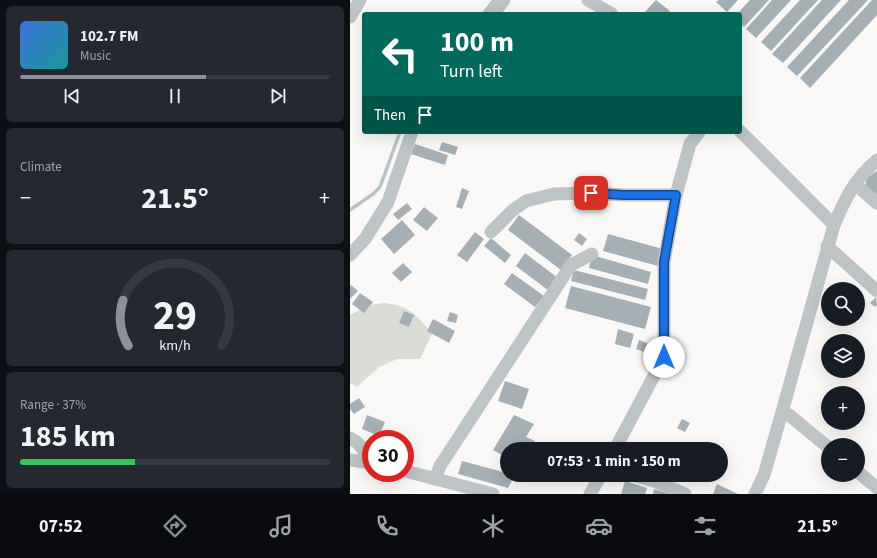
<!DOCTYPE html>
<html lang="en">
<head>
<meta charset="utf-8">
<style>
  :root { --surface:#171b24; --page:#242831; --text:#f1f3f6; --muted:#9ea1a6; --line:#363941; --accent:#8c9099 }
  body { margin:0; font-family:"Source Sans 3",sans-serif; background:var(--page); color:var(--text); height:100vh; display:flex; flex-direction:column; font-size:15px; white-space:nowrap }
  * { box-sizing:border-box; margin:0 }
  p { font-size:13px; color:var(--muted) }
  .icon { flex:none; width:22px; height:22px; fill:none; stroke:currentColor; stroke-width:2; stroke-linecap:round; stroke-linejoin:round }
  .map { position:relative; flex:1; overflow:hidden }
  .side { display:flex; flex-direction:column; gap:6px; padding:6px; background:#0d0f14; width:350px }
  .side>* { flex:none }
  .guide { position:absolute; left:12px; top:12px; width:380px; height:122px; border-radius:4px; box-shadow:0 4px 16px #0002; background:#00695c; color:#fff; overflow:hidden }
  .tools { position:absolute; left:471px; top:282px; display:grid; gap:8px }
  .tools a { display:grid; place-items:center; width:44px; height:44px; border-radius:50%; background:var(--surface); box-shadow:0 4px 16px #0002; font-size:20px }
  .speed { position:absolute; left:12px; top:430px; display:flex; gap:8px; font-size:20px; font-weight:700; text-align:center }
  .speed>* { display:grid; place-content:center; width:52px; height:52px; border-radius:50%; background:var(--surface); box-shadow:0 4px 16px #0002; line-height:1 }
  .speed .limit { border:6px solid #d22; background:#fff; color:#111 }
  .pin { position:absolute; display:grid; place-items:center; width:34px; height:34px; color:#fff; margin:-17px; border-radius:8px; box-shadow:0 2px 6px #0006 }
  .me { position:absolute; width:44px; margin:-22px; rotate:0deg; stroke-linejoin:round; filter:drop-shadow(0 0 3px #0008) }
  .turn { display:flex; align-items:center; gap:14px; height:84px; padding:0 12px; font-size:18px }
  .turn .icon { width:52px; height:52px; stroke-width:2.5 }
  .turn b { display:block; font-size:28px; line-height:34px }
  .then { display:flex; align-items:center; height:38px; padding:0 12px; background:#0003; gap:8px; font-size:15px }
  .big { font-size:30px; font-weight:700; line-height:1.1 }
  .side .tile { flex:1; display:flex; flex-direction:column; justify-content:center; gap:6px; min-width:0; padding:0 14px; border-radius:6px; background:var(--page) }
  .side .dial { align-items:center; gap:0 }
  .dial svg { height:104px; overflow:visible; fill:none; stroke:var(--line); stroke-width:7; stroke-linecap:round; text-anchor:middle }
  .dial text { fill:var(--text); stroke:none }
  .song { display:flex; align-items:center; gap:12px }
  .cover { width:48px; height:48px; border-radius:6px; background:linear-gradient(135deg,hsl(220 70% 55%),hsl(180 70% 35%)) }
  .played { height:4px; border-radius:2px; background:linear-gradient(90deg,var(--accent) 60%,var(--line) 60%) }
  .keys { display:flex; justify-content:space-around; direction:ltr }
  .heat { display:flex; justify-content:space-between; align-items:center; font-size:22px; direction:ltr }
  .charge { height:6px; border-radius:3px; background:linear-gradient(90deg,#34c759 37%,var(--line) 0) }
  .trip { position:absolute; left:150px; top:442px; width:228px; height:40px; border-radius:20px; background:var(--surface); box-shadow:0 4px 16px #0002; font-weight:700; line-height:40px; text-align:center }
  .tabs { display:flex; height:64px; justify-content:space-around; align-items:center; background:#090b0e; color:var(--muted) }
  .tabs .icon { width:28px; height:28px }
  .tabs .on { color:var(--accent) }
  .tabs b { font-size:18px; color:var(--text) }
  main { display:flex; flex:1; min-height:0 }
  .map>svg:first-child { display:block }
  .green { fill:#d9ddd6 }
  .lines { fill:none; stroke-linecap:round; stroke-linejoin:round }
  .stream { stroke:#b7c4c7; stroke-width:3.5 }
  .building { fill:#a5afb4 }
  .minor { stroke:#bec4c6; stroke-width:13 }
  .route-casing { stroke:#114b97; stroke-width:10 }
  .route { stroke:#1a73e8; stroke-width:7 }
</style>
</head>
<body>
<main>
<section class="side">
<div class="tile">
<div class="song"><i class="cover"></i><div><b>102.7 FM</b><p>Music</p></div></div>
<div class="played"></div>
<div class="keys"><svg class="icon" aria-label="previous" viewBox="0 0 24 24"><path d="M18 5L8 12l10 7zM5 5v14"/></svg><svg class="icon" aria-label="pause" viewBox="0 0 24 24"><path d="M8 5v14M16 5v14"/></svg><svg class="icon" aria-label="next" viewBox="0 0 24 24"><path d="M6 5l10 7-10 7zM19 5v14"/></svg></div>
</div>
<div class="tile"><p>Climate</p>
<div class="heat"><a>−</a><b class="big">21.5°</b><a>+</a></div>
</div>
<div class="tile dial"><svg viewBox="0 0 100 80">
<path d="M14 69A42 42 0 1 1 86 69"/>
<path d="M14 69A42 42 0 0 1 10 34" stroke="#8c9099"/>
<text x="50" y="56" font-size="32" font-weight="700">29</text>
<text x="50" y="72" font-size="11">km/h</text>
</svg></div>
<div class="tile"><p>Range · 37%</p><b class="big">185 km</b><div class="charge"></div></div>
</section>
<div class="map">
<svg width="527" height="494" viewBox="0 0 527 494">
  <rect width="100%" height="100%" fill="#f9f8f6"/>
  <!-- green -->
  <path class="green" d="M34,303C60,306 66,314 82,334L70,359H47L29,367L7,387L0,383V315L19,305Z"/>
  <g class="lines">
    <!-- stream -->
    <g class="stream">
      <path d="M133,14L144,0"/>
      <path d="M0,210L23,194L30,187L50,132"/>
    </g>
  </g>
  <!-- building -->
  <g class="building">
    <path d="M306,0L320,11L317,14H293Z"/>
    <path d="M369,0H388L377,12L366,2Z"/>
    <path d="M400,0H419L394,27L390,24V14H387Z"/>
    <path d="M422,0H441L406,38L396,29Z"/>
    <path d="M450,0H468L421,51L411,42Z"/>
    <path d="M472,0H491L433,63L422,54Z"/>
    <path d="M499,0H518L447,76L437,67Z"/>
    <path d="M522,0H527V15L460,88L450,78Z"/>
    <path d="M92,142L108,147L105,155L89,150Z"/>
    <path d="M65,144L98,155L95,165L61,154Z"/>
    <path d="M527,171V197L515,186L517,177Z"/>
    <path d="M112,188L119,191L112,209L106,207Z"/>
    <path d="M57,203L62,209L48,220L43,214Z"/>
    <path d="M74,207L88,218L77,231L63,220Z"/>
    <path d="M169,215L222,255L211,270L158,230Z"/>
    <path d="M52,220L65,235L44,254L31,239Z"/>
    <path d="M125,232L134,239L117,262L107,255Z"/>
    <path d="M229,233L237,239L232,246L224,240Z"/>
    <path d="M258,234L313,249L308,266L253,251Z"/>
    <path d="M141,238L161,255L155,263L134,246Z"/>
    <path d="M175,253L208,278L199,291L166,266Z"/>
    <path d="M242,255L301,272L298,284L239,268Z"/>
    <path d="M53,263L62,272L51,282L42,273Z"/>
    <path d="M224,270L298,289L295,300L221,281Z"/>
    <path d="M162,273L194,296L185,307L154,284Z"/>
    <path d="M1,285L8,291L0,299V286Z"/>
    <path d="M221,286L301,307L295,329L215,308Z"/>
    <path d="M10,293L23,302L14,313L2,304Z"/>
    <path d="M526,297L527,305L525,307L520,303Z"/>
    <path d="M54,311L64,315L59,327L49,323Z"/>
    <path d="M100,312L108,315L106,323L97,321Z"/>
    <path d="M83,319L105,331L99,343L77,331Z"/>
    <path d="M268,329L284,334L280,348L265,344Z"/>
    <path d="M289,340L297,343L294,352L286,349Z"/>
    <path d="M300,347L307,349L305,355L298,353Z"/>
    <path d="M155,381L179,389L172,409L148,401Z"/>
    <path d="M9,398L15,407L4,414L0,409V404Z"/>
    <path d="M17,415L35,422L29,436L12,429Z"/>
    <path d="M164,415L184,424L176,437L185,441L180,449H157V458L143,450Z"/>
    <path d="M332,419L340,423L335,432L327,428Z"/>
    <path d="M112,461L157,473V475H165L158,488L108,474Z"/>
    <path d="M275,481L297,488L295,494H271Z"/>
    <path d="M367,484L388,494H363Z"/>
    <path d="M304,489L320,494H303Z"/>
  </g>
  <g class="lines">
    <!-- minor -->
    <g class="minor">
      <path d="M238,0L262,14"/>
      <path d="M143,14L154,0"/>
      <path d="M0,17L10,0"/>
      <path d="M390,131L484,225"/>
      <path d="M505,184L527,203"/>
      <path d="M141,232L163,210L176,201L204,194L241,193L274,195H326"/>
      <path d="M477,246L527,291"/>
      <path d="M0,255L15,239L38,202L62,132"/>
      <path d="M432,412L439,415L478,447"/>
      <path d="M0,438L8,443L21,461"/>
      <path d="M265,449L314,357V262L326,195L340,144L349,132"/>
      <path d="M0,460L21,463"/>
      <path d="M55,471L143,494"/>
      <path d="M508,472L527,488"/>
      <path d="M283,475L304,481L335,494"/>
      <path d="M85,479L90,466L221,265L242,254"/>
      <path d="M240,494L251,475"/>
      <path d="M405,494L414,475L432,412L484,225C496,197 504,180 527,160"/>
    </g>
  </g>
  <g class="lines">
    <!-- route casing -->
    <g class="route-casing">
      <path id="route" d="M241,193L274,195H326L314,262V357"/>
    </g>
    <!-- route -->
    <use href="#route" class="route"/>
  </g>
</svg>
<div class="tools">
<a><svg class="icon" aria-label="search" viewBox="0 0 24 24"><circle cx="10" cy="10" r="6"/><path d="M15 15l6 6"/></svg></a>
<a><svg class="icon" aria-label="layers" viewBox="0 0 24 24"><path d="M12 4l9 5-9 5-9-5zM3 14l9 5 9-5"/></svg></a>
<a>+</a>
<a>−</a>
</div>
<div class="speed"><div class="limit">30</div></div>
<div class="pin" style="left:241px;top:193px;background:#d93025"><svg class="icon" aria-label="arrive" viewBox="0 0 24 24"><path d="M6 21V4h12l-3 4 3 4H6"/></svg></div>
<svg class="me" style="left:314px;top:357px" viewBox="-20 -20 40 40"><circle r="19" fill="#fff"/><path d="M0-13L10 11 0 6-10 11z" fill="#1a73e8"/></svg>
<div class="trip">07:53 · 1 min · 150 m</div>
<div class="guide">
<div class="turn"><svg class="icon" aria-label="left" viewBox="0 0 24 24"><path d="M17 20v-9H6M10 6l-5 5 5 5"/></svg><div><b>100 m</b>Turn left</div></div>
<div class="then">Then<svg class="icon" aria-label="arrive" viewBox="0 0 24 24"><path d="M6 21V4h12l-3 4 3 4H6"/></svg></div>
</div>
</div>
</main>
<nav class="tabs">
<b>07:52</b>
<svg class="icon on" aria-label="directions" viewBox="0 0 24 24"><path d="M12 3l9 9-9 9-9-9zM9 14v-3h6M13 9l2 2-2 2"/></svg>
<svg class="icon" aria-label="music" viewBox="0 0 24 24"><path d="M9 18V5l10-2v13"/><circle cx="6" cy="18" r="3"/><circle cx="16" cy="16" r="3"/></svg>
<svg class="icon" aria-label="phone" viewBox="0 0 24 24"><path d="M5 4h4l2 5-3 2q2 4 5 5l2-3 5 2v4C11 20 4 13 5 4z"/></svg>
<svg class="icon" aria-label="climate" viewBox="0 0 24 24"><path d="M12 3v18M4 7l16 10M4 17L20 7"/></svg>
<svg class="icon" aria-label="car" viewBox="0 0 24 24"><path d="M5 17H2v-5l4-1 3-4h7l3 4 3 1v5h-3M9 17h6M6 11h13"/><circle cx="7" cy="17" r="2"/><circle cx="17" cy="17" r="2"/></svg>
<svg class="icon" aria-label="filters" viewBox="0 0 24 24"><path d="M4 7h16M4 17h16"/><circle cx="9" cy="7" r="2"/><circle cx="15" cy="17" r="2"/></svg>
<b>21.5°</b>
</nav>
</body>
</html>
